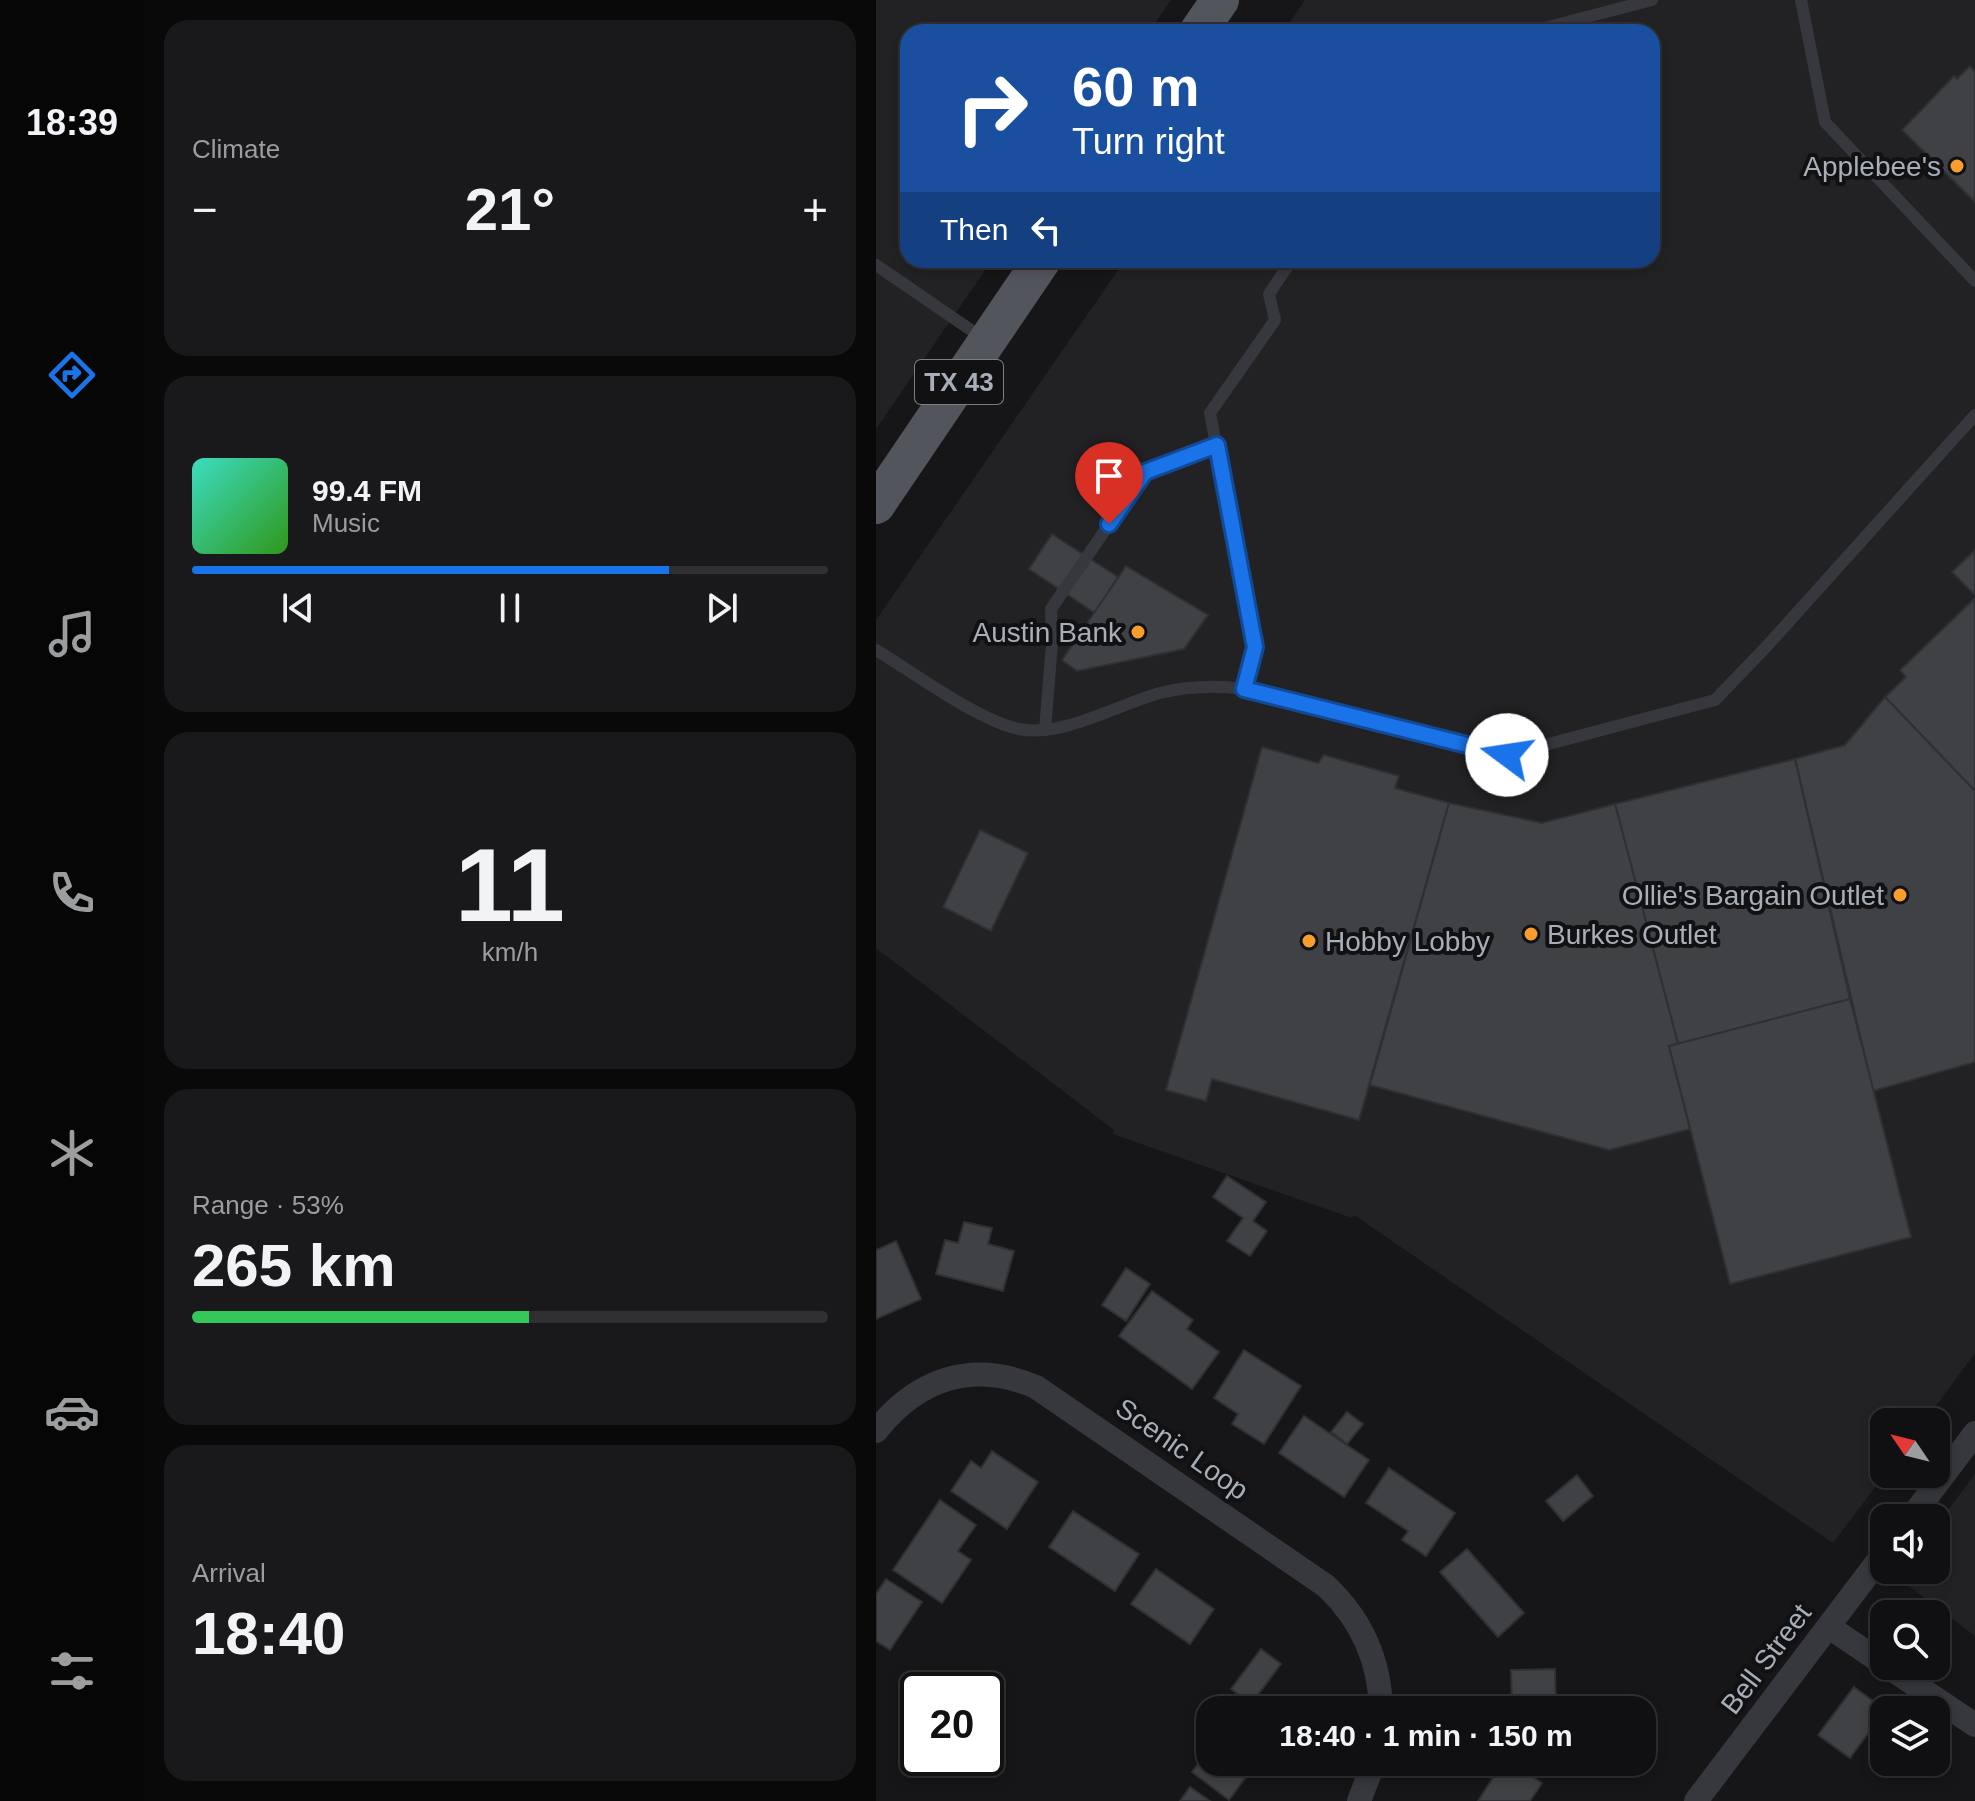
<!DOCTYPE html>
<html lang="en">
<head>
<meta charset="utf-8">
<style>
  :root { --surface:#101012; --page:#19191b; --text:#f1f3f6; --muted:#9c9d9f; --line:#303032; --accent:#1a73e8 }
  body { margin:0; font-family:Helvetica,sans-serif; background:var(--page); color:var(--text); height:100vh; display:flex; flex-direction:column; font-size:30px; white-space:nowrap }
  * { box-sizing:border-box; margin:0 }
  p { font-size:26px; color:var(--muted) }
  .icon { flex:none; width:44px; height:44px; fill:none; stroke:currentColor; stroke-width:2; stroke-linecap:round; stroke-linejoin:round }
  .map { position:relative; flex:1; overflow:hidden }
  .side { display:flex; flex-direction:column; gap:20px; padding:20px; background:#09090a; width:732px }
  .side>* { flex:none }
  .hud { position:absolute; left:24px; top:24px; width:760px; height:244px; border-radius:24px; box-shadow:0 4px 12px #0003,0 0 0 2px var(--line); background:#1a4fa0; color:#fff; overflow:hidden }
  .needle { width:52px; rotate:305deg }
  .fabs { position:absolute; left:994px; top:1408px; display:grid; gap:16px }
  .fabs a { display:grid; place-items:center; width:80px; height:80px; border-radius:16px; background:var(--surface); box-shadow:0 4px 12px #0003,0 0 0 2px var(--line); font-size:40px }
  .speed { position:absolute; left:24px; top:1672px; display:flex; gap:16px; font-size:40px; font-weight:700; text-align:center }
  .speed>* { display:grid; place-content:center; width:104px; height:104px; border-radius:50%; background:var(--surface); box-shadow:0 4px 12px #0003,0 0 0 2px var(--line); line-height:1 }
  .speed .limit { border:4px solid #111; border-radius:12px; background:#fff; color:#111 }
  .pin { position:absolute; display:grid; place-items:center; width:68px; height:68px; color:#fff; margin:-82px -34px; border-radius:50% 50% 50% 0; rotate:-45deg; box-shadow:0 0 8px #0007 }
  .pin .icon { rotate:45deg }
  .me { position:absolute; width:88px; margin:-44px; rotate:284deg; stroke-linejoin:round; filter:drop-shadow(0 0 6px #0008) }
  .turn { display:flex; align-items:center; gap:28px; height:168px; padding:0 40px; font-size:36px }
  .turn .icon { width:104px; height:104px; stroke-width:2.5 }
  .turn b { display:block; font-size:56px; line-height:68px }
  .then { display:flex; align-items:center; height:76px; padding:0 40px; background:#0003; gap:16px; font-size:30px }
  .big { font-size:60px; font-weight:600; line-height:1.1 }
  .side .widget { flex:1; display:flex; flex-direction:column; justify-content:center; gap:12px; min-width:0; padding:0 28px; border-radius:24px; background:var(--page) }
  .side .dial { align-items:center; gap:0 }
  .dial b { font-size:104px; line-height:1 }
  .song { display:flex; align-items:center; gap:24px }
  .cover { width:96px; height:96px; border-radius:12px; background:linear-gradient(135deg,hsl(170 70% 55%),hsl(110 70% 35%)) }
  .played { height:8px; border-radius:4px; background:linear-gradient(90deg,var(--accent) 75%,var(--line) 75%) }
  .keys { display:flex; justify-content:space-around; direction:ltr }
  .heat { display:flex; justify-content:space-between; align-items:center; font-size:44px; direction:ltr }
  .charge { height:12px; border-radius:6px; background:linear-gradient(90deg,#34c759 53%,var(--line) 0) }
  .trip { position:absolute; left:320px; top:1696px; width:460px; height:80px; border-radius:24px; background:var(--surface); box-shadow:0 4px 12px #0003,0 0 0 2px var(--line); font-weight:600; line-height:80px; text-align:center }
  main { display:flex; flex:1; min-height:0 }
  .tab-bar { display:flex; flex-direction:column; width:144px; justify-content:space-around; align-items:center; background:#060607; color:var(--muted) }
  .tab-bar .icon { width:56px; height:56px }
  .tab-bar .active { color:var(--accent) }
  .tab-bar b { font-size:36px; color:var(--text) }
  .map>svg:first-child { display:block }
  .built { fill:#222225 }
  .building { fill:#404145; stroke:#2f3034; stroke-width:2 }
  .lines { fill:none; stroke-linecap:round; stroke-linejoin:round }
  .lane { stroke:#36383d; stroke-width:12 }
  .street { stroke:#36383d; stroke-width:24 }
  .primary { stroke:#52555c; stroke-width:38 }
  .route-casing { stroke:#114b97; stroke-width:20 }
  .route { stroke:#1a73e8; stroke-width:14 }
  .poi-dot { fill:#f99d2c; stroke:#111113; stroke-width:3 }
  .labels { text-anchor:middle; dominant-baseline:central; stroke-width:8; stroke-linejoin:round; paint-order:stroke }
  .shield { fill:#111113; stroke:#7a7f86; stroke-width:2 }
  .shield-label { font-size:26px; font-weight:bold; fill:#a7aeb8 }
  .poi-label { font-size:28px; fill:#a7aeb8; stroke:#111113; text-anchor:end }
  .street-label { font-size:28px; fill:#a7aeb8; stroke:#111113 }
</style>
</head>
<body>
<main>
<nav class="tab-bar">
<b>18:39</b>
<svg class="icon active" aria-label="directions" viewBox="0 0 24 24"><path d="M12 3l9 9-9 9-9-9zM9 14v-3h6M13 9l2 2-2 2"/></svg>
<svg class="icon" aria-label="music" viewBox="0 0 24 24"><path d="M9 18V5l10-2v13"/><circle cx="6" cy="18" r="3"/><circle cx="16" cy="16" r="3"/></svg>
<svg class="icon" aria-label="phone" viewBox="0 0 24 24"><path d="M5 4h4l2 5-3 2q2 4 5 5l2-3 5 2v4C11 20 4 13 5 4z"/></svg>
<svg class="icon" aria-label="climate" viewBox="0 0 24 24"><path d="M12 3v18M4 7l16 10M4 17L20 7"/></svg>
<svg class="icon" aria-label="car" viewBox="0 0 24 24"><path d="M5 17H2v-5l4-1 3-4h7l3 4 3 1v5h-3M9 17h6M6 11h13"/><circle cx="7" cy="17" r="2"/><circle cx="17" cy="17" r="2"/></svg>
<svg class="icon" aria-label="filters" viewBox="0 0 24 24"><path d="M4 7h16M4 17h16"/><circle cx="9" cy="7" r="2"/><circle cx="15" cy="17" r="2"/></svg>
</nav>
<section class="side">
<div class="widget"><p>Climate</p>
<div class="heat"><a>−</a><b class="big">21°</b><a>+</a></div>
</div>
<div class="widget">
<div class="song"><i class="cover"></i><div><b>99.4 FM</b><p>Music</p></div></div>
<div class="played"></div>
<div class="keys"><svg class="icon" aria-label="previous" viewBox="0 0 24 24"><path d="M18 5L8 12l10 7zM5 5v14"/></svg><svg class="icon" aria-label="pause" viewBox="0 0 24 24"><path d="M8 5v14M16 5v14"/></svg><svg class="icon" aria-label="next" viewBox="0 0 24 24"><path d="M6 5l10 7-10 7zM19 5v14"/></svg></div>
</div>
<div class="widget dial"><b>11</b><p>km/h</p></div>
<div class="widget"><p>Range · 53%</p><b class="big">265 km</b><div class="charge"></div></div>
<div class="widget"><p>Arrival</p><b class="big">18:40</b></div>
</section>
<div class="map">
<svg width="1099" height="1801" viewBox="0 0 1099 1801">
  <rect width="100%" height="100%" fill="#161618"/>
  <!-- built -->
  <g class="built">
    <path d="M0,0H295L273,32H32V260H116L0,429Z"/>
    <path d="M429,0H1099V1353L1048,1422H1008L1009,1474L957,1543L478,1215L476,1218L237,1134L238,1130L0,948V620L249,260H776V32H407Z"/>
    <path d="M1099,1474V1636L1021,1577L1027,1570H1060V1526Z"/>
  </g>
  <!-- building -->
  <g class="building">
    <path d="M1094,66L1099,72V202L1026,130L1078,76L1081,79Z"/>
    <path d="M176,534L242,577L219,613L153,569Z"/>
    <path d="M1099,550V595L1076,572Z"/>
    <path d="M250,566L332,615L308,649L201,671L186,660Z"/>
    <path d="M1099,598V791L1009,697L1030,677L1024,670Z"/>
    <path d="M1009,697L1099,791V1062L997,1091L919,759L969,745Z"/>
    <path d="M386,747L442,763L448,755L523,776L519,788L573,803L483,1120L336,1079L330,1101L290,1090Z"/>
    <path d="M919,759L974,999L802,1044L739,804Z"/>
    <path d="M573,803L666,823L739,804L802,1044L793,1046L814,1129L733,1150L494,1085Z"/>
    <path d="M104,830L152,853L115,931L67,907Z"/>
    <path d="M974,999L1035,1237L854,1284L793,1046Z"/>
    <path d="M351,1176L390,1202L377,1221L391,1231L374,1256L351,1241L367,1218L337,1197Z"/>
    <path d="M88,1222L116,1228L112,1244L138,1251L127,1291L60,1274L69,1240L82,1243Z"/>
    <path d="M20,1241L45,1299L0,1319V1250Z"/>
    <path d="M250,1268L274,1284L250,1321L226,1305Z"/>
    <path d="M276,1291L317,1320L311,1329L343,1352L316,1389L243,1336Z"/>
    <path d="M368,1350L425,1386L388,1444L356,1424L362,1414L338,1398Z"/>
    <path d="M471,1412L487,1424L471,1444L455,1432Z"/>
    <path d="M428,1416L493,1460L468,1497L403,1453Z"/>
    <path d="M116,1451L162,1482L131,1529L75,1491L95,1461L105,1468Z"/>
    <path d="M513,1468L579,1513L550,1556L526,1540L532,1531L490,1503Z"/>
    <path d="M701,1475L717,1496L687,1521L670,1501Z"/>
    <path d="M64,1500L100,1525L82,1551L95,1560L66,1603L17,1570Z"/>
    <path d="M197,1511L263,1554L239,1591L173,1547Z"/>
    <path d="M591,1549L648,1613L622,1637L564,1572Z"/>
    <path d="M280,1569L338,1609L314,1644L255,1604Z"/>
    <path d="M10,1579L46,1602L14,1650L0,1641V1594Z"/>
    <path d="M385,1649L405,1664L375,1704L355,1689Z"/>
    <path d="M679,1669L680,1710H636L635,1670Z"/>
    <path d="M978,1687L1009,1710L974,1758L942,1735Z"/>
    <path d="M334,1748V1762H381L353,1800L316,1772Z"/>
    <path d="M627,1762H633L666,1783L654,1801H602Z"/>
    <path d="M314,1787L334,1801H304Z"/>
  </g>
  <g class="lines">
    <!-- lane -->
    <g class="lane">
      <path d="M925,0L949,122L1099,281"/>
      <path d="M653,32L776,0"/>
      <path d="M0,265L108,339"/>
      <path d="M0,650C38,673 103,721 143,729C186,738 243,704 284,693C313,686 339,685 368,689L631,755L839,700L890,647L1099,415"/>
      <path d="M368,689L379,647L334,413L399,320L393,294L416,260"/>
      <path d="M169,730L176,643L175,609L269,472L341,445"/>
    </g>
    <!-- street -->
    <g class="street">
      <path d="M0,1431C42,1378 97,1360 160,1387L450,1586C486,1620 504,1661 505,1710"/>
      <path d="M1035,1518L1099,1433"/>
      <path d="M953,1627L1008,1664"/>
      <path d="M1011,1666L1099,1725"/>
      <path d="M483,1801L498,1762"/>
      <path d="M820,1801L1008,1553"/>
    </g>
    <!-- primary -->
    <g class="primary">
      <path d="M322,32L344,0"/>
      <path d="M0,505L166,260"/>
    </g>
  </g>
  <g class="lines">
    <!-- route casing -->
    <g class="route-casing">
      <path id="route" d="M233,524L269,472L341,445L379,647L368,689L631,755"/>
    </g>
    <!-- route -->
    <use href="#route" class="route"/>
  </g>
  <!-- markers -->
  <g class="poi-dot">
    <circle cx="1081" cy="166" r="8"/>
    <circle cx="262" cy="632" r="8"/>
    <circle cx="1024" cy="895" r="8"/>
    <circle cx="655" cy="934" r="8"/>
    <circle cx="433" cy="941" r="8"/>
  </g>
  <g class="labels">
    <!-- shield labels -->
    <rect class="shield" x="39" y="360" width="88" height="44" rx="6"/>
    <g class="shield-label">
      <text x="83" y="382">TX 43</text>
    </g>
    <!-- poi labels -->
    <g class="poi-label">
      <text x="1065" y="166">Applebee's</text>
      <text x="246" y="632">Austin Bank</text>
      <text x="1008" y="895">Ollie's Bargain Outlet</text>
      <text x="671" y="934" text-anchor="start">Burkes Outlet</text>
      <text x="449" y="941" text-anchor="start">Hobby Lobby</text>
    </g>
    <!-- street labels -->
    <g class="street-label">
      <text transform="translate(306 1449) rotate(35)">Scenic Loop</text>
      <text transform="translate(890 1659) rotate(-53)">Bell Street</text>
    </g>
  </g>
</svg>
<div class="fabs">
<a><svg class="needle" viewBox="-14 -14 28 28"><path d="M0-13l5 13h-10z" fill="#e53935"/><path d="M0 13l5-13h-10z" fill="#9c9d9f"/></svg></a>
<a><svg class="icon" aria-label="sound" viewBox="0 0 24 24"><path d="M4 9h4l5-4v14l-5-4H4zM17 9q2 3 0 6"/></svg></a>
<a><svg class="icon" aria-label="search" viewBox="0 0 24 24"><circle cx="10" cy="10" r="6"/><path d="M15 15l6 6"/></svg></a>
<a><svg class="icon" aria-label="layers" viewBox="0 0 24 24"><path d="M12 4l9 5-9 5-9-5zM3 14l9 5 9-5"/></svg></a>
</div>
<div class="speed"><div class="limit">20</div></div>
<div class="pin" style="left:233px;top:524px;background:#d93025"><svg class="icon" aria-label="arrive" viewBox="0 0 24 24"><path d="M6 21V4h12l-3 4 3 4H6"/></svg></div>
<svg class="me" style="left:631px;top:755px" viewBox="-20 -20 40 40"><circle r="19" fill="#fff"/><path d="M0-13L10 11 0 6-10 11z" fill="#1a73e8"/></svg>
<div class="trip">18:40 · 1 min · 150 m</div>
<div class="hud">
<div class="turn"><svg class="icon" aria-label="right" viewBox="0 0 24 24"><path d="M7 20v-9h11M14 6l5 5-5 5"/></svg><div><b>60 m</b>Turn right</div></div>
<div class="then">Then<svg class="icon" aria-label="left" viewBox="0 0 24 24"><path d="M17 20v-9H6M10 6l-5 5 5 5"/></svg></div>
</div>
</div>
</main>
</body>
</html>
